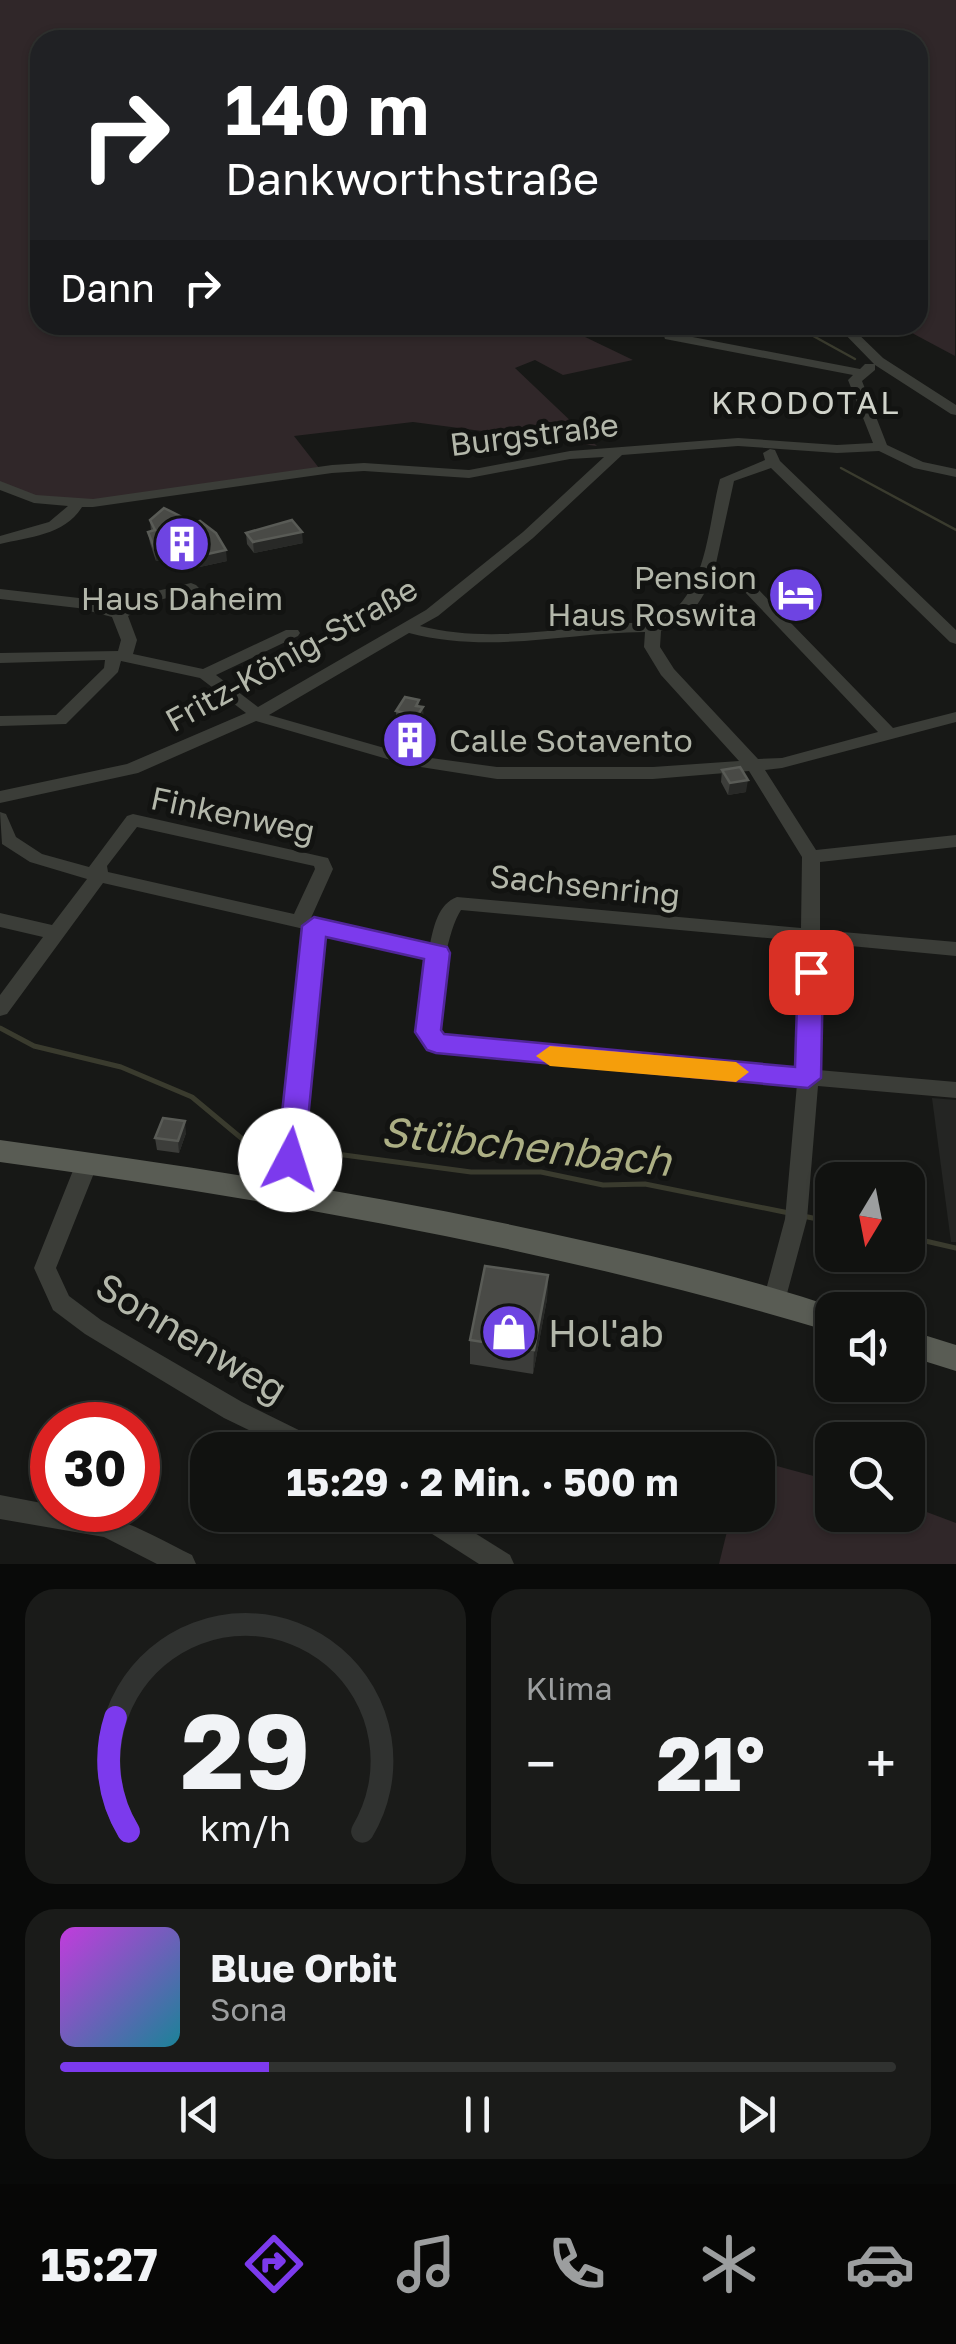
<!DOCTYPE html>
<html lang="de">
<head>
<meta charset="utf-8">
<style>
  :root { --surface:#111210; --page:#1a1b19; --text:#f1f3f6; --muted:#9c9e9f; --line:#303230; --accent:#7c3aed }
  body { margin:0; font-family:"Golos Text",sans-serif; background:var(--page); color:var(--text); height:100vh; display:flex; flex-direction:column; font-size:38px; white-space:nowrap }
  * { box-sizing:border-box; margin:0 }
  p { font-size:32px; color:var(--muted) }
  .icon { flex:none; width:55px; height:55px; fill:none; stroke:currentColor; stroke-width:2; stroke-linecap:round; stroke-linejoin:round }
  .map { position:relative; height:1564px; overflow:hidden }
  .details { display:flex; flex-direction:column; gap:25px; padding:25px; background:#090a09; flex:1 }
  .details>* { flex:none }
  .guide { position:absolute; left:30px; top:30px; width:898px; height:305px; border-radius:30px; box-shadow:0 2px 8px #0004,0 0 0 2px var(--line); background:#202124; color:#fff; overflow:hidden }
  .needle { width:65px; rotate:190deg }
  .buttons { position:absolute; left:815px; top:1162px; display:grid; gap:20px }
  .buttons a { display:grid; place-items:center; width:110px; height:110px; border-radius:20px; background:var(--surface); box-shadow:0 2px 8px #0004,0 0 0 2px var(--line); font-size:50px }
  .speed { position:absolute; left:30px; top:1402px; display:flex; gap:20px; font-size:50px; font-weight:700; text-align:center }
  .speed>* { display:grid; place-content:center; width:130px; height:130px; border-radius:50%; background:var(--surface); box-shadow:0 2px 8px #0004,0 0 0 2px var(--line); line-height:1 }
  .speed .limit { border:15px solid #d22; background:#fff; color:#111 }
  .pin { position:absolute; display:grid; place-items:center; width:85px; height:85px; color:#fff; margin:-42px; border-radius:20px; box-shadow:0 5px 15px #0006 }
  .me { position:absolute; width:110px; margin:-55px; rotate:5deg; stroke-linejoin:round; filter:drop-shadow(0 0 8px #0008) }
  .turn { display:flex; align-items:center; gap:35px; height:210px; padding:0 30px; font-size:45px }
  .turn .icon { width:130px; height:130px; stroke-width:2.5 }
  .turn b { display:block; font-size:70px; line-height:85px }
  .then { display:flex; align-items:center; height:95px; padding:0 30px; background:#0003; gap:20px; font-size:38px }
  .big { font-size:75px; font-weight:700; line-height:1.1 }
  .details .card { flex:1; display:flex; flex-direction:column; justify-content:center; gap:15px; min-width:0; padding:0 35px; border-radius:30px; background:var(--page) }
  .details .dial { align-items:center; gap:0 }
  .dial svg { height:260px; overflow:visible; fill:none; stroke:var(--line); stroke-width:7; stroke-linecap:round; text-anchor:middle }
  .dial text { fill:var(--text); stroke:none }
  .song { display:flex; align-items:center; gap:30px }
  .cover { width:120px; height:120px; border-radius:15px; background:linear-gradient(135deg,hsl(290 70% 55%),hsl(190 70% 35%)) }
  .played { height:10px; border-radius:5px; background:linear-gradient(90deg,var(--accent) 25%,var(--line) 25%) }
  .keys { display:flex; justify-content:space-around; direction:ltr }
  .heat { display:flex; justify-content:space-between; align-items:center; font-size:55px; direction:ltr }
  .details .tiles { flex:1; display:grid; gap:25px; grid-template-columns:1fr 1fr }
  .card:last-child { grid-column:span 2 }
  .trip { position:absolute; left:190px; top:1432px; width:585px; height:100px; border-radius:30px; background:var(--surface); box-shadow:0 2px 8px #0004,0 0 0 2px var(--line); font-weight:700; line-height:100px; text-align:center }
  .tabs { display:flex; height:160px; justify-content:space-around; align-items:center; background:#070706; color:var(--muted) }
  .tabs .icon { width:70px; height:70px }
  .tabs .on { color:var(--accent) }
  .tabs b { font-size:45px; color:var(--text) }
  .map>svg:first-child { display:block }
  .built { fill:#242523 }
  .green { fill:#302729 }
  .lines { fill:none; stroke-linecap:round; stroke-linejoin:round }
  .stream-far1 { stroke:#3a3b2e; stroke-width:2.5 }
  .stream { stroke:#3a3b2e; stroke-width:5 }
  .minor { fill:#3b3d38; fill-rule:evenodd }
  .major { fill:#595c54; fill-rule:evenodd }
  .wall { fill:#3c3d3a }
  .shaded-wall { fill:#282927 }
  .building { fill:#494a46; stroke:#595b56; stroke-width:2.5 }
  .route { fill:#7c3aed; stroke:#51269a; stroke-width:2.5 }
  .slow { fill:#f59e0b }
  .labels { text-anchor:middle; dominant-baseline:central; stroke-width:10; stroke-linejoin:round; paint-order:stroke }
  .far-quarter-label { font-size:32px; letter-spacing:2.5px; fill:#d0d3ca; stroke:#121311 }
  .street-label { font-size:32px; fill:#b3b7aa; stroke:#121311 }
  .poi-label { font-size:32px; fill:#b3b7aa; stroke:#121311; text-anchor:end }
  .near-poi-label { font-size:38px; fill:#b3b7aa; stroke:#121311; text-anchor:start }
  .near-street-label { font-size:38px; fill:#b3b7aa; stroke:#121311 }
  .near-water-label { font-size:42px; font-style:italic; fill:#acaf84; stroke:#121311 }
</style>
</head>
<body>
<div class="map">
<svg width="956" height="1564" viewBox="0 0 956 1564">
  <rect width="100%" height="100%" fill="#171816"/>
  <!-- built -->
  <path class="built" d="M932,1098L956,1100V1242H951Z"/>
  <!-- green -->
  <g class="green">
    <path d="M0,0H956L955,356L897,325H918V40H40V325H588L581,335L633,360L563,375L535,360L515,368L597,446L413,422L294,436L319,468L102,501L37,497L0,482Z"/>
    <path d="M758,1461L832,1481V1515H908V1505L956,1523V1564H719L731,1515H758Z"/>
  </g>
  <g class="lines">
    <!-- stream-far1 -->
    <g class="stream-far1">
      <path d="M807,325L806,332L855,359"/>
      <path d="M841,468L956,530"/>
    </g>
    <!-- stream -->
    <g class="stream">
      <path d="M0,1028L34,1046L121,1067L192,1097L246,1142L285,1147"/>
      <path d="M299,1149L471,1172H541L603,1185L645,1184L789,1213"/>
      <path d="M803,1216L832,1222"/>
      <path d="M908,1237L956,1248"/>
    </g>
    <!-- minor -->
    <g class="minor">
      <path d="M668,325H680L677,334L860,369L865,364H874L836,325H849L883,358L956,405V415L951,414L875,365V370L862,381L887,445L923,462L956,469V477L914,468L879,451L837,453L738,446L622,455L533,538L438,616L420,626C499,646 578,623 657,622C708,596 707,528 720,479L765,460L763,453L770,449L775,450L780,461L956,630V644L950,642L771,468L734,481L715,568L754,585L893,728L956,712V722L782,768L765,770L816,850L956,835V847L820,862V930L956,942V956L819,943L818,1070L956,1082V1098L818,1086L807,1219L785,1301L782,1308L774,1311L766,1308L763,1301L785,1219L797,1084L437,1050L425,1045L418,1032L427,957L323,933L302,1160L299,1166L291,1168L283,1166L280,1160L304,929L103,883L7,1014L0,1016V995L43,937L0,927V913L52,925L87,879L30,862L2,844L0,812L6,814L16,837L42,854L89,867L127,816L133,814L328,858L333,869L311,918L430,944C434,926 438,904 457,897L801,928L802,857L749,771L653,779H497L408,765L256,721L138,773L0,803V791L127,764L246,713L200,678L121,661L118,672L66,724L0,726V716L56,715L104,668L105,660L0,663V653L118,651L121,640L112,617L78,608L0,599V589L79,598L117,609L144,594L191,583L196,585L199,588L196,591L155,601L128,616L137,640L133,654L203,669L286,630H298L300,633L298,636L216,675L258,707L426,610L523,532L604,457L570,459L469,478L364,471L332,473L93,507H82C65,535 29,537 0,544V536L49,522L68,506L34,503L0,490V481L36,495L93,499L332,465L364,463L469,470L570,451L738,438L837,445L873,443L848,380L853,375L665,339L664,336ZM712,578L744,591L878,732L782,758L758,759L674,669L660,647L661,631C689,621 700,604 712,578ZM645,632L644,647L661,675L739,761L653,767H497L409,755L269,715L409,633C492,654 562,633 645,632ZM137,827L314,866L315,869L294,914L108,872L107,866ZM461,910L800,941L798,1068L439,1035C436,1006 445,934 461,910Z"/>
      <path d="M87,1155L95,1157L98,1163L56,1268L69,1296L101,1320L242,1402L323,1442L326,1450H290L224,1418L85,1334L53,1310L34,1268L76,1163L79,1157Z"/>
      <path d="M0,1495L52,1505V1510C113,1510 139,1529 192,1555L196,1564H157L104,1537L0,1519Z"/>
      <path d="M411,1515H446L510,1555L514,1564H479L415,1523Z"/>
    </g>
    <!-- major -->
    <g class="major">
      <path d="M0,1140C196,1167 392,1197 585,1241C671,1260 759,1281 842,1310H832V1332C559,1250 282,1201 0,1162Z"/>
      <path d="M908,1330L956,1345V1371L908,1356Z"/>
    </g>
  </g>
  <!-- wall -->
  <g class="wall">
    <path d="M611,325H632L624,334L611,331Z"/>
    <path d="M150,520L227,561L195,568L188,555L156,561L150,543L148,532L151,531Z"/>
    <path d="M246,533L303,543L254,553L247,544Z"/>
    <path d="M790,580L812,596L797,600L789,592Z"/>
    <path d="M419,706L423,707L424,740L418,749L397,745L396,711Z"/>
    <path d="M722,770L746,792L728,795L721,782Z"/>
    <path d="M186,1133L179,1153L157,1150L155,1138Z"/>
    <path d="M548,1275L547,1299L533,1374L470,1364V1340Z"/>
  </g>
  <!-- shaded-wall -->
  <g class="shaded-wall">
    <path d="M624,325H632L624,334Z"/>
    <path d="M302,532L303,543L254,553L253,542Z"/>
    <path d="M186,544L188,555L156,561L155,550Z"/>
    <path d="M226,550L227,561L195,568L194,557Z"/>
    <path d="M814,584L812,596L797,600L798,589Z"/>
    <path d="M419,700L420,712L423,707L424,740L418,749L416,706Z"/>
    <path d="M748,780L746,792L728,795L730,783Z"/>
    <path d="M185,1121L186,1133L179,1153L178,1141Z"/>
    <path d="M548,1275L547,1299L533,1374L534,1350Z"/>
  </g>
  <!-- building -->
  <g class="building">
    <path d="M164,508L194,523L200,521L216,533L226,550L194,557L186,544L155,550L148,532L155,530L150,520Z"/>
    <path d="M292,520L302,532L253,542L246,533Z"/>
    <path d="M806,576L814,584L798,589L790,580Z"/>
    <path d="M405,697L419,700L416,706L423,707L417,716L396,711Z"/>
    <path d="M740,767L748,780L730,783L722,770Z"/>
    <path d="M163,1118L185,1121L178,1141L155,1138Z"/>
    <path d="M485,1266L548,1275L534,1350L470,1340Z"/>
  </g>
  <!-- route -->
  <path class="route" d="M314,917L447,947L450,953L441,1030L444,1034L795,1067L798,972L811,963L820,966L823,972L821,1078L808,1088L436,1053L427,1050L415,1032L424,959L326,937L304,1160L300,1168H281L277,1160L302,926Z"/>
  <!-- slow -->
  <path class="slow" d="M550,1046L736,1062L749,1072L736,1082L550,1066L536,1056Z"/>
  <!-- icons -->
  <defs>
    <g id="building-disc" transform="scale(2.875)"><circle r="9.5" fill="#6e44e2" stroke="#121311"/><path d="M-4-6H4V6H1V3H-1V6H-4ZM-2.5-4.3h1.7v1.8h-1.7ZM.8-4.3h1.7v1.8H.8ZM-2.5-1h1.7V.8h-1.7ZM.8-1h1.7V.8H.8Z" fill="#fff"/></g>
    <g id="hotel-disc" transform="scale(2.875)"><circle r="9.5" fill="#6e44e2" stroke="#121311"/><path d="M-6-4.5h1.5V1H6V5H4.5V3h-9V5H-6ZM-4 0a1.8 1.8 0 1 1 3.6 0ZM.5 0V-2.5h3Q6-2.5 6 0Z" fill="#fff"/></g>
    <g id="shop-disc" transform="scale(2.875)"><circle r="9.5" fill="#6e44e2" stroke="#121311"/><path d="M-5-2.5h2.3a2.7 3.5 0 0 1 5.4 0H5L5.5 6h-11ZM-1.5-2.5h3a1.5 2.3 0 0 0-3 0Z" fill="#fff"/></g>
  </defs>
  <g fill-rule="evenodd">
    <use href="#building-disc" x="182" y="544"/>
    <use href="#hotel-disc" x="796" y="595"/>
    <use href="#building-disc" x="410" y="740"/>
    <use href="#shop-disc" x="509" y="1332"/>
  </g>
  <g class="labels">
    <!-- far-quarter labels -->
    <g class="far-quarter-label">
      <text x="806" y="402">KRODOTAL</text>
    </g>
    <!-- street labels -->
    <g class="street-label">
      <text transform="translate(534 434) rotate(-7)">Burgstraße</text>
      <text transform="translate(291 654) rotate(-29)">Fritz-König-Straße</text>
      <text transform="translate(233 814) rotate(12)">Finkenweg</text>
      <text transform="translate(585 885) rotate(6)">Sachsenring</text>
    </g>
    <!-- poi labels -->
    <g class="poi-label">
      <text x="757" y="577">Pension<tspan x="757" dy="37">Haus Roswita</tspan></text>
      <text x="182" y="598" text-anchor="middle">Haus Daheim</text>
      <text x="449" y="740" text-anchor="start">Calle Sotavento</text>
    </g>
    <!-- near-poi labels -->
    <g class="near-poi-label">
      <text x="548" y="1332">Hol'ab</text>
    </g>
    <!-- near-street labels -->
    <g class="near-street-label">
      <text transform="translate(192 1337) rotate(31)">Sonnenweg</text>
    </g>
    <!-- near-water labels -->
    <g class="near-water-label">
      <text transform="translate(526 1145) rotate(6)">Stübchenbach</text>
    </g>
  </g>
</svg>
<div class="buttons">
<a><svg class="needle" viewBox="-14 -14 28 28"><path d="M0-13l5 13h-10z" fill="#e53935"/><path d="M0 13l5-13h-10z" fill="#9c9e9f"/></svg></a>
<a><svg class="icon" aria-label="sound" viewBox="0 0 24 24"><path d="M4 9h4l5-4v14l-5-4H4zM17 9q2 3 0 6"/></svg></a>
<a><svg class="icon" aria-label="search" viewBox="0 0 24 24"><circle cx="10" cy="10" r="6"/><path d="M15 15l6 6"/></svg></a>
</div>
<div class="speed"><div class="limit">30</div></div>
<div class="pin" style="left:811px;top:972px;background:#d93025"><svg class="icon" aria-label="arrive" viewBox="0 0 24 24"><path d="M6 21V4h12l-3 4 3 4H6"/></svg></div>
<svg class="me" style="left:290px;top:1160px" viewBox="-20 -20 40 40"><circle r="19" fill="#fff"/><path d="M0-13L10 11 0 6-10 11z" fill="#7c3aed"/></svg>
<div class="trip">15:29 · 2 Min. · 500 m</div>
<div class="guide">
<div class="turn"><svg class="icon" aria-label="right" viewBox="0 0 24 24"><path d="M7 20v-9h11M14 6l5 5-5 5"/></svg><div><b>140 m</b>Dankworthstraße</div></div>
<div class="then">Dann<svg class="icon" aria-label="right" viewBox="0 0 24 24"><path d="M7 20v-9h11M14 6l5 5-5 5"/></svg></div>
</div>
</div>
<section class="details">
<div class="tiles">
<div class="card dial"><svg viewBox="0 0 100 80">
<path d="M14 69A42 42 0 1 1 86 69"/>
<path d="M14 69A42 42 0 0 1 10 34" stroke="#7c3aed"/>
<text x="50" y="56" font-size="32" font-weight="700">29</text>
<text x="50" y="72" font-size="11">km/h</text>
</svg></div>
<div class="card"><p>Klima</p>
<div class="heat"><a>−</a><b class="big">21°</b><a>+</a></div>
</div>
<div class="card">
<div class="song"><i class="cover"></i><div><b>Blue Orbit</b><p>Sona</p></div></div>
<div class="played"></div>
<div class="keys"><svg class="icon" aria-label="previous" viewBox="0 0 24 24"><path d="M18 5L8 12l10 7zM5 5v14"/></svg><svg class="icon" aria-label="pause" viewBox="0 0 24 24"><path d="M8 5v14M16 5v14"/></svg><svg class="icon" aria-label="next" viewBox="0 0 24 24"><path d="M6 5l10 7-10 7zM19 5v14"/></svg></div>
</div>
</div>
</section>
<nav class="tabs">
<b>15:27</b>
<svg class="icon on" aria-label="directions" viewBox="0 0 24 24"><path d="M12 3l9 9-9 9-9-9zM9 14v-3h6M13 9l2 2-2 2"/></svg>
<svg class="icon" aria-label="music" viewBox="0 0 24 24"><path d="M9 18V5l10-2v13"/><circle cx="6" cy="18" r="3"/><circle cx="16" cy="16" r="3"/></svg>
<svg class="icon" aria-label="phone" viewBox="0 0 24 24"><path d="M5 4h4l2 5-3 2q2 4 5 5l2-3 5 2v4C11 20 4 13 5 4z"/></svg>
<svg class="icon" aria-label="climate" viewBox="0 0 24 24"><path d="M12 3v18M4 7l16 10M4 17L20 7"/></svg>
<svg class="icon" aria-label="car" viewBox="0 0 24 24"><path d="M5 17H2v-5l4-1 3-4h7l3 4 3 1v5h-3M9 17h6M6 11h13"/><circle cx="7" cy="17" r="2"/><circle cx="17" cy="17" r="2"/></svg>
</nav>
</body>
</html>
